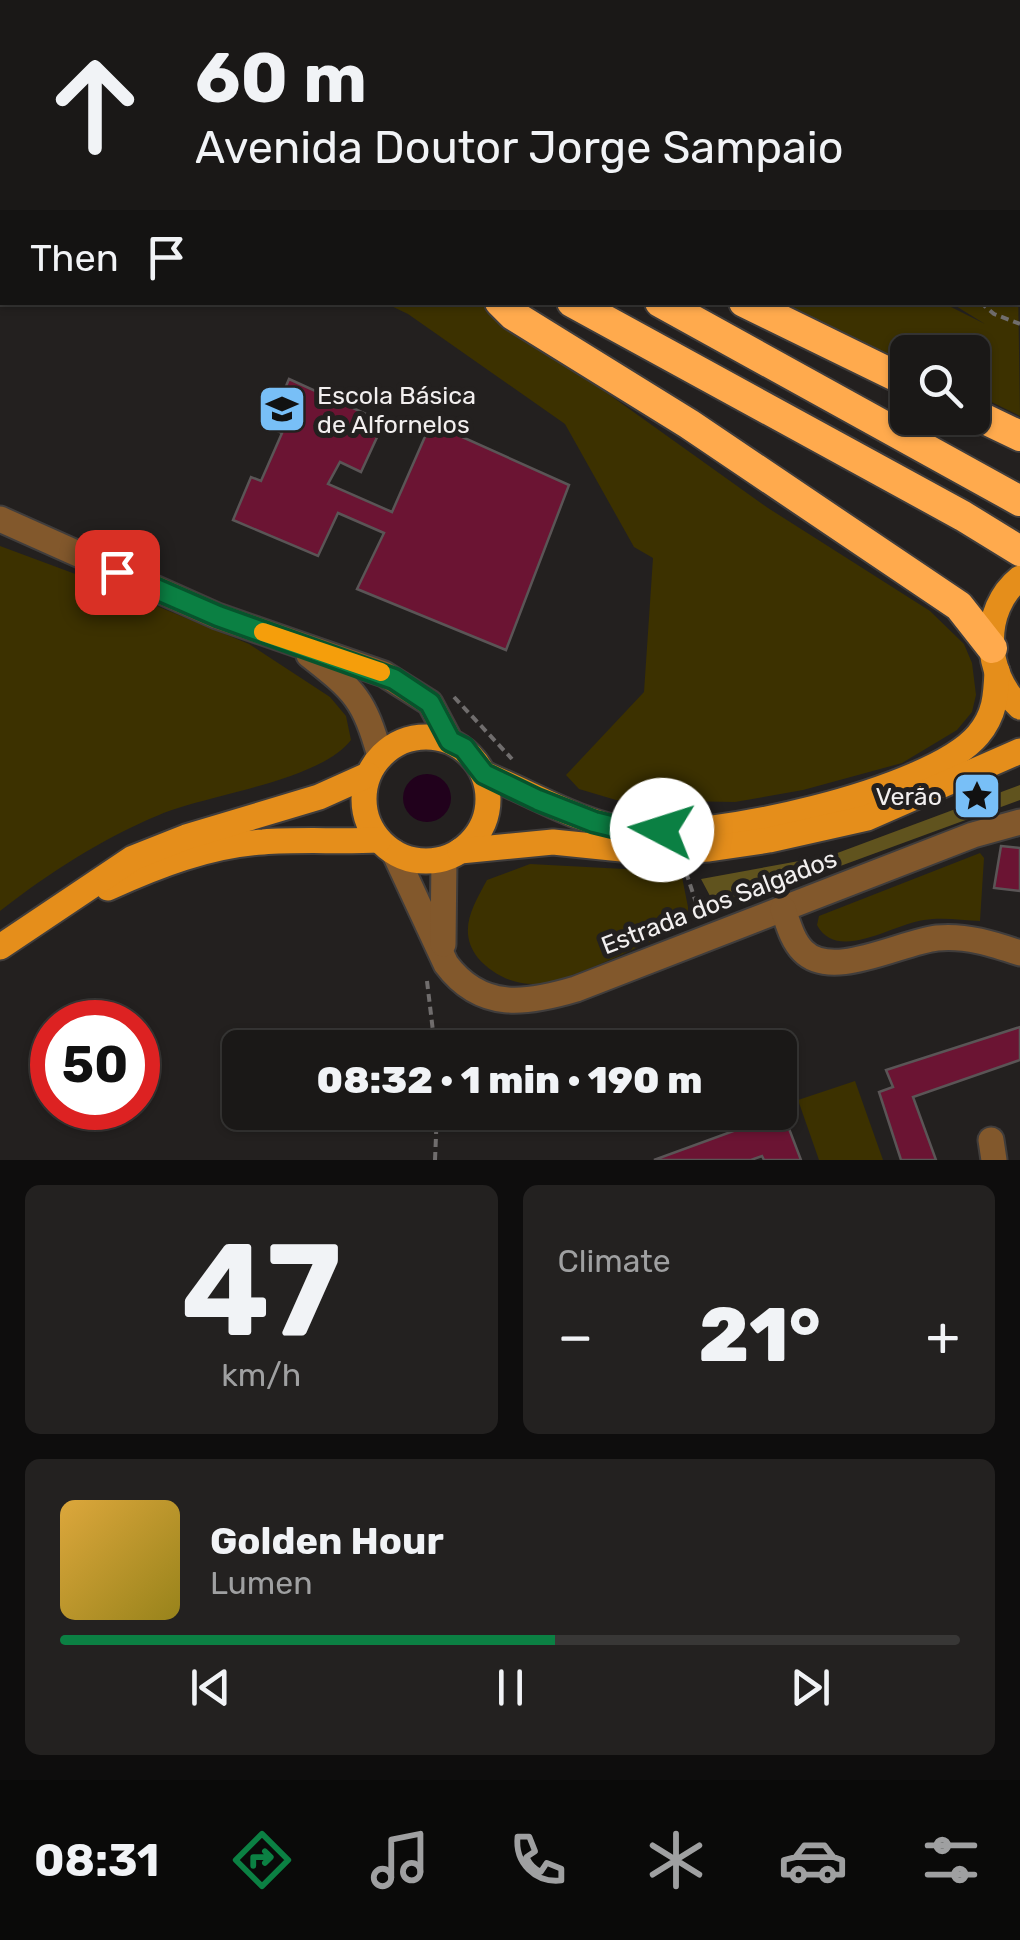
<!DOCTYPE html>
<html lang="en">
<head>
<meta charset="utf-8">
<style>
  :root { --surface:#1a1817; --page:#232120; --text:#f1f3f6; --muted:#9fa0a1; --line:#383736; --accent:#0b8043 }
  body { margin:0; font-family:Rubik,sans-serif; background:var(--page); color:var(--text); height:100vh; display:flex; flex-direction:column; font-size:38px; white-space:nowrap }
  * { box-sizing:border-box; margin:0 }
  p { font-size:32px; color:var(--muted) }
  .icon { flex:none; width:55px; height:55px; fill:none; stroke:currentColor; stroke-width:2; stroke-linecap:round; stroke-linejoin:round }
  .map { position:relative; height:1160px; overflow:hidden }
  .details { display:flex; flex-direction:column; gap:25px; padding:25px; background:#0e0d0d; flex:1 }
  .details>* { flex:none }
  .guide { position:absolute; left:0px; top:0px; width:1020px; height:305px; box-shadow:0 2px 8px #0004,0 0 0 2px var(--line); background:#1a1817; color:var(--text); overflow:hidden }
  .tools { position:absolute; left:890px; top:335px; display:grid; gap:20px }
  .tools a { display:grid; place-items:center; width:100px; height:100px; border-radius:15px; background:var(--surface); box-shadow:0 2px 8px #0004,0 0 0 2px var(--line); font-size:50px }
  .speed { position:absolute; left:30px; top:1000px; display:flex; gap:20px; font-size:50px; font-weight:700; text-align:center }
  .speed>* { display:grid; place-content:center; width:130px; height:130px; border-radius:50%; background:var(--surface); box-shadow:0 2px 8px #0004,0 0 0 2px var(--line); line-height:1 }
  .speed .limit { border:15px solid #d22; background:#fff; color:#111 }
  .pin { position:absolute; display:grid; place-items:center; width:85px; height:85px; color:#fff; margin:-42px; border-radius:20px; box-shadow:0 5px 15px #0006 }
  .me { position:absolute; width:110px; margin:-55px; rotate:275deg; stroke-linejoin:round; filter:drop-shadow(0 0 8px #0008) }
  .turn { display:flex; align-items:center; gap:35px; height:210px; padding:0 30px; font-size:45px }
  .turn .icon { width:130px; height:130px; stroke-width:2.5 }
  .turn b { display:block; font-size:70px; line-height:85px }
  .then { display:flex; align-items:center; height:95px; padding:0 30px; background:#0003; gap:20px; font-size:38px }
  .big { font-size:75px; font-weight:800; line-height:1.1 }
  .details .card { flex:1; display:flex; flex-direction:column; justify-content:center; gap:15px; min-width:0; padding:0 35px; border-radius:15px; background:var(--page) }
  .details .dial { align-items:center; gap:0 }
  .dial b { font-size:130px; line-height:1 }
  .song { display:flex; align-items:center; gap:30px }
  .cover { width:120px; height:120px; border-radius:15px; background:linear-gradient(135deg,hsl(40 70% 55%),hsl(50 70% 35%)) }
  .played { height:10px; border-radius:5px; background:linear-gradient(90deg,var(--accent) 55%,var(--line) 55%) }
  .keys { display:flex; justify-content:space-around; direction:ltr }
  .heat { display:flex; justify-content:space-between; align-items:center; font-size:55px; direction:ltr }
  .details .tiles { flex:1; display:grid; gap:25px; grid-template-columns:1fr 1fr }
  .card:last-child { grid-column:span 2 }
  .trip { position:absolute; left:222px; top:1030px; width:575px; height:100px; border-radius:15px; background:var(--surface); box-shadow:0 2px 8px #0004,0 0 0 2px var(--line); font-weight:800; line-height:100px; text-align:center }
  .tab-bar { display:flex; height:160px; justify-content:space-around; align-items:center; background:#0a0a09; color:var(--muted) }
  .tab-bar .icon { width:70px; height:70px }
  .tab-bar .current { color:var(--accent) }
  .tab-bar b { font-size:45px; color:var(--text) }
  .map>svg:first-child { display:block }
  .green { fill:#3c3100 }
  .forest { fill:#60531e }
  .water { fill:#21011c }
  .building { fill:#6b1433; stroke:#5a5556; stroke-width:2.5 }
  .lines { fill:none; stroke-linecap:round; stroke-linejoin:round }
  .minor-casing { stroke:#403d3c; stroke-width:29 }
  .major-casing { stroke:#403d3c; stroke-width:29 }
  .highway-casing { stroke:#403d3c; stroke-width:34 }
  .path { stroke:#706d6d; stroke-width:4; stroke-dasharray:8 5; stroke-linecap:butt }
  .minor { stroke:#82582c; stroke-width:25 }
  .major { stroke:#e58e1b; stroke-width:25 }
  .highway { stroke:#ffaa4d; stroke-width:30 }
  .route-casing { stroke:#07532c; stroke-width:25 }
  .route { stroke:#0b8043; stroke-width:18 }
  .slow { stroke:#f59e0b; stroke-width:18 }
  .labels { text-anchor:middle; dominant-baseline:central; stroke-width:10; stroke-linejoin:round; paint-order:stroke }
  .poi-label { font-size:25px; fill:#f2efef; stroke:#23201f; text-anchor:start }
  .street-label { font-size:25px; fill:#f2efef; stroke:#23201f }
</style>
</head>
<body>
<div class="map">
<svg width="1020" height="1160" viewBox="0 0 1020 1160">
  <rect width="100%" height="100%" fill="#23201f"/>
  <!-- green -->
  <g class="green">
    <path d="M183,0H431L442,2H188Z"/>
    <path d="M0,28L2,30L0,182Z"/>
    <path d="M1018,284L1020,416L973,393L972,352H908L907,363L777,303H943L985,324L951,303L1018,302Z"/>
    <path d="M385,303H481L768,508L930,611L964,644L972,663L976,695L972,712L957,730L902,763L803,790L735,802L616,800L579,789L566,775L644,692L653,558L634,547L565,424L408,314Z"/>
    <path d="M0,546L113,588L249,644L330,697L346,716L351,740C318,782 208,794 159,815C101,839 49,873 0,911Z"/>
    <path d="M980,853L984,858L980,921C962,920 942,917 924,920C893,924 837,963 817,925L819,916Z"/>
    <path d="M530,864L681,872L691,922C658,937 564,986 533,984C512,984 492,974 478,958C457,931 473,906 487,880Z"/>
    <path d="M855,1081L883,1160H819L798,1100Z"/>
  </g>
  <!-- forest -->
  <path class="forest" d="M1020,785V800L718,911L701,879L832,855Z"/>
  <!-- water -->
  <circle class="water" cx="427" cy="798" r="24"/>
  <!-- building -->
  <g class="building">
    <path d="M289,379L384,422L361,472L340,462L328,484L392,512L431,423L569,485L506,650L357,589L384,533L338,513L318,556L233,520L251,477L261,481L282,433L269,427Z"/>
    <path d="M1001,846L1020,848V891L994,888Z"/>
    <path d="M1020,1027V1060L913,1097L936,1160H901L879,1092L893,1087L886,1070Z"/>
    <path d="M769,1118L773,1130L788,1126L801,1160H764L762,1156L751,1160H654Z"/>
  </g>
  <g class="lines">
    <!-- minor casing -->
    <g class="minor-casing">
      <g id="minor">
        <path d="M811,0L812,2"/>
        <path d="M779,2V0"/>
        <path d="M0,519L217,616L384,674L430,703L450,741"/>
        <path d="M309,655C355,691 364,699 380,756"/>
        <path d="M394,852L446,964C481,1011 526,1004 576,989L973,835L1020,822"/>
        <path d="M783,909C788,923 792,940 803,951C832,981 901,942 937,938C966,935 993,944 1020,953"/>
        <path d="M443,944L444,859"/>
        <path d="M991,1140L994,1160"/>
      </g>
    </g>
    <!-- major casing -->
    <g class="major-casing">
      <g id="major">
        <path d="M1020,578C980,610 984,674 1020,707"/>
        <circle cx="426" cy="799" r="62"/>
        <path d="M484,774C533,794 579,823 632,831C704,842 931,791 978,735C995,715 996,696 997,671"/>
        <path d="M460,851L553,842L651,852L709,849L769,840L867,818L1020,751"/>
        <path d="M108,888C156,866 210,845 263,842C301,839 340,842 379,840"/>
        <path d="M0,947L133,858L186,837L319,797L368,775"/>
      </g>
    </g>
    <!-- highway casing -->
    <g class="highway-casing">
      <g id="highway">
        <path d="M3,0L7,2"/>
        <path d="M118,0L123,2"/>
        <path d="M500,302L513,315L689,424L959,606L992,648"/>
        <path d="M572,302L963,516L1020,551"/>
        <path d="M660,302L1020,501"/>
        <path d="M744,302L908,382"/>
        <path d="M972,413L1020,436"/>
      </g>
    </g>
    <!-- path -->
    <g class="path">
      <path d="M572,0L575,2"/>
      <path d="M980,302L994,314L1020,324"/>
      <path d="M454,697L512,759"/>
      <path d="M686,872L700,915"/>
      <path d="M427,981L435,1048"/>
      <path d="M435,1160L437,1112"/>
    </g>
    <!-- minor -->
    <use href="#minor" class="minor"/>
    <!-- major -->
    <use href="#major" class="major"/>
    <!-- highway -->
    <use href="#highway" class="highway"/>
  </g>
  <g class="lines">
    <!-- route casing -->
    <g class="route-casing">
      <path id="route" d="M117,572L218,616L394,679L430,703L450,741L464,748L484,774L538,800L594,822L635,832L662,830"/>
    </g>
    <!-- route -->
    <use href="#route" class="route"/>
    <!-- slow -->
    <path class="slow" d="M263,632L381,672"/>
  </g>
  <!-- icons -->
  <defs>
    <g id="school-square" transform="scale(2.5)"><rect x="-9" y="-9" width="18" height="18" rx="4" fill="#78bff7" stroke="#23201f"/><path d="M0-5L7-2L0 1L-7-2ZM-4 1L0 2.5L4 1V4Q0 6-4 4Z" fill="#111"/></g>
    <g id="sight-square" transform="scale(2.5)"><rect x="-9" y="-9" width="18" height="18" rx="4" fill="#78bff7" stroke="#23201f"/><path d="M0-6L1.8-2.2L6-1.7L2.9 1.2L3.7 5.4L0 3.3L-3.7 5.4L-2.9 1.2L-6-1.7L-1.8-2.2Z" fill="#111"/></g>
  </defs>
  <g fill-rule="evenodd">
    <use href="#school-square" x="282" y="409"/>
    <use href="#sight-square" x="977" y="796"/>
  </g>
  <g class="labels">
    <!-- poi labels -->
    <g class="poi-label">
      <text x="317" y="395">Escola Básica<tspan x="317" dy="29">de Alfornelos</tspan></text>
      <text x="942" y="796" text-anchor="end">Verão</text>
    </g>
    <!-- street labels -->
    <g class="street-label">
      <text transform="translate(719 902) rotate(-21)">Estrada dos Salgados</text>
    </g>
  </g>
</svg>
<div class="tools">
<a><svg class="icon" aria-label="search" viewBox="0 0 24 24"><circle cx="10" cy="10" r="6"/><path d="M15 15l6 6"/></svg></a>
</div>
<div class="speed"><div class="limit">50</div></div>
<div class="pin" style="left:117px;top:572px;background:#d93025"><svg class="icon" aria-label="arrive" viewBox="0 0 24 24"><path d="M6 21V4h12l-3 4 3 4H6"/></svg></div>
<svg class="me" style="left:662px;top:830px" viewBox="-20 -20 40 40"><circle r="19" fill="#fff"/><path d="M0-13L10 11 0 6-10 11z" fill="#0b8043"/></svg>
<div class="trip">08:32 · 1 min · 190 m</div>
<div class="guide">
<div class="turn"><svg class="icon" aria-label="ahead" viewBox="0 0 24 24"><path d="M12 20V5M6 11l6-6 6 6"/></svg><div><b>60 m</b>Avenida Doutor Jorge Sampaio</div></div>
<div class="then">Then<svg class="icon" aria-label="arrive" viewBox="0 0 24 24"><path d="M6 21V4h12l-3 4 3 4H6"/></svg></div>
</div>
</div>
<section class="details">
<div class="tiles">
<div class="card dial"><b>47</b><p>km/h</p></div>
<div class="card"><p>Climate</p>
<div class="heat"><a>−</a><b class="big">21°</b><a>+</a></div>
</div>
<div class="card">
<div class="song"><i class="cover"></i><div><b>Golden Hour</b><p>Lumen</p></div></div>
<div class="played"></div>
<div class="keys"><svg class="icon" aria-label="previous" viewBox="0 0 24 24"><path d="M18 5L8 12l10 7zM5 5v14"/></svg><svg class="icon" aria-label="pause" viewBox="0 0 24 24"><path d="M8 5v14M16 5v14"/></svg><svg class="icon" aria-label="next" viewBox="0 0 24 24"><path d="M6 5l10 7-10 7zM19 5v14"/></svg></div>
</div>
</div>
</section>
<nav class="tab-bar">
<b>08:31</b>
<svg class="icon current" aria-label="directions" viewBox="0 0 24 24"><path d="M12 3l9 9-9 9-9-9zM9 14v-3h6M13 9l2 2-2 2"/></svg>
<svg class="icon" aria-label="music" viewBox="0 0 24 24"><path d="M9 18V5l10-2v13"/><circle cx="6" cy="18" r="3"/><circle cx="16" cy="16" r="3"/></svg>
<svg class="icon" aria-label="phone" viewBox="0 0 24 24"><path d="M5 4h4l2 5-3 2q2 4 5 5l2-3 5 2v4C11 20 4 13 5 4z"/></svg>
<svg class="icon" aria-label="climate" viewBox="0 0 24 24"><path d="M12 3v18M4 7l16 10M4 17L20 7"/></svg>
<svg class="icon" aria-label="car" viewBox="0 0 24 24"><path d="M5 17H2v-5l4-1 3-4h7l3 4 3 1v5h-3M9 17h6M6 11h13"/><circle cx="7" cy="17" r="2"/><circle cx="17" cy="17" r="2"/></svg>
<svg class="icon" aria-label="filters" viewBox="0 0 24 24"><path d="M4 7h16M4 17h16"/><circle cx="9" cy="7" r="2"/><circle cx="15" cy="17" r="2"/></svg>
</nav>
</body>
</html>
